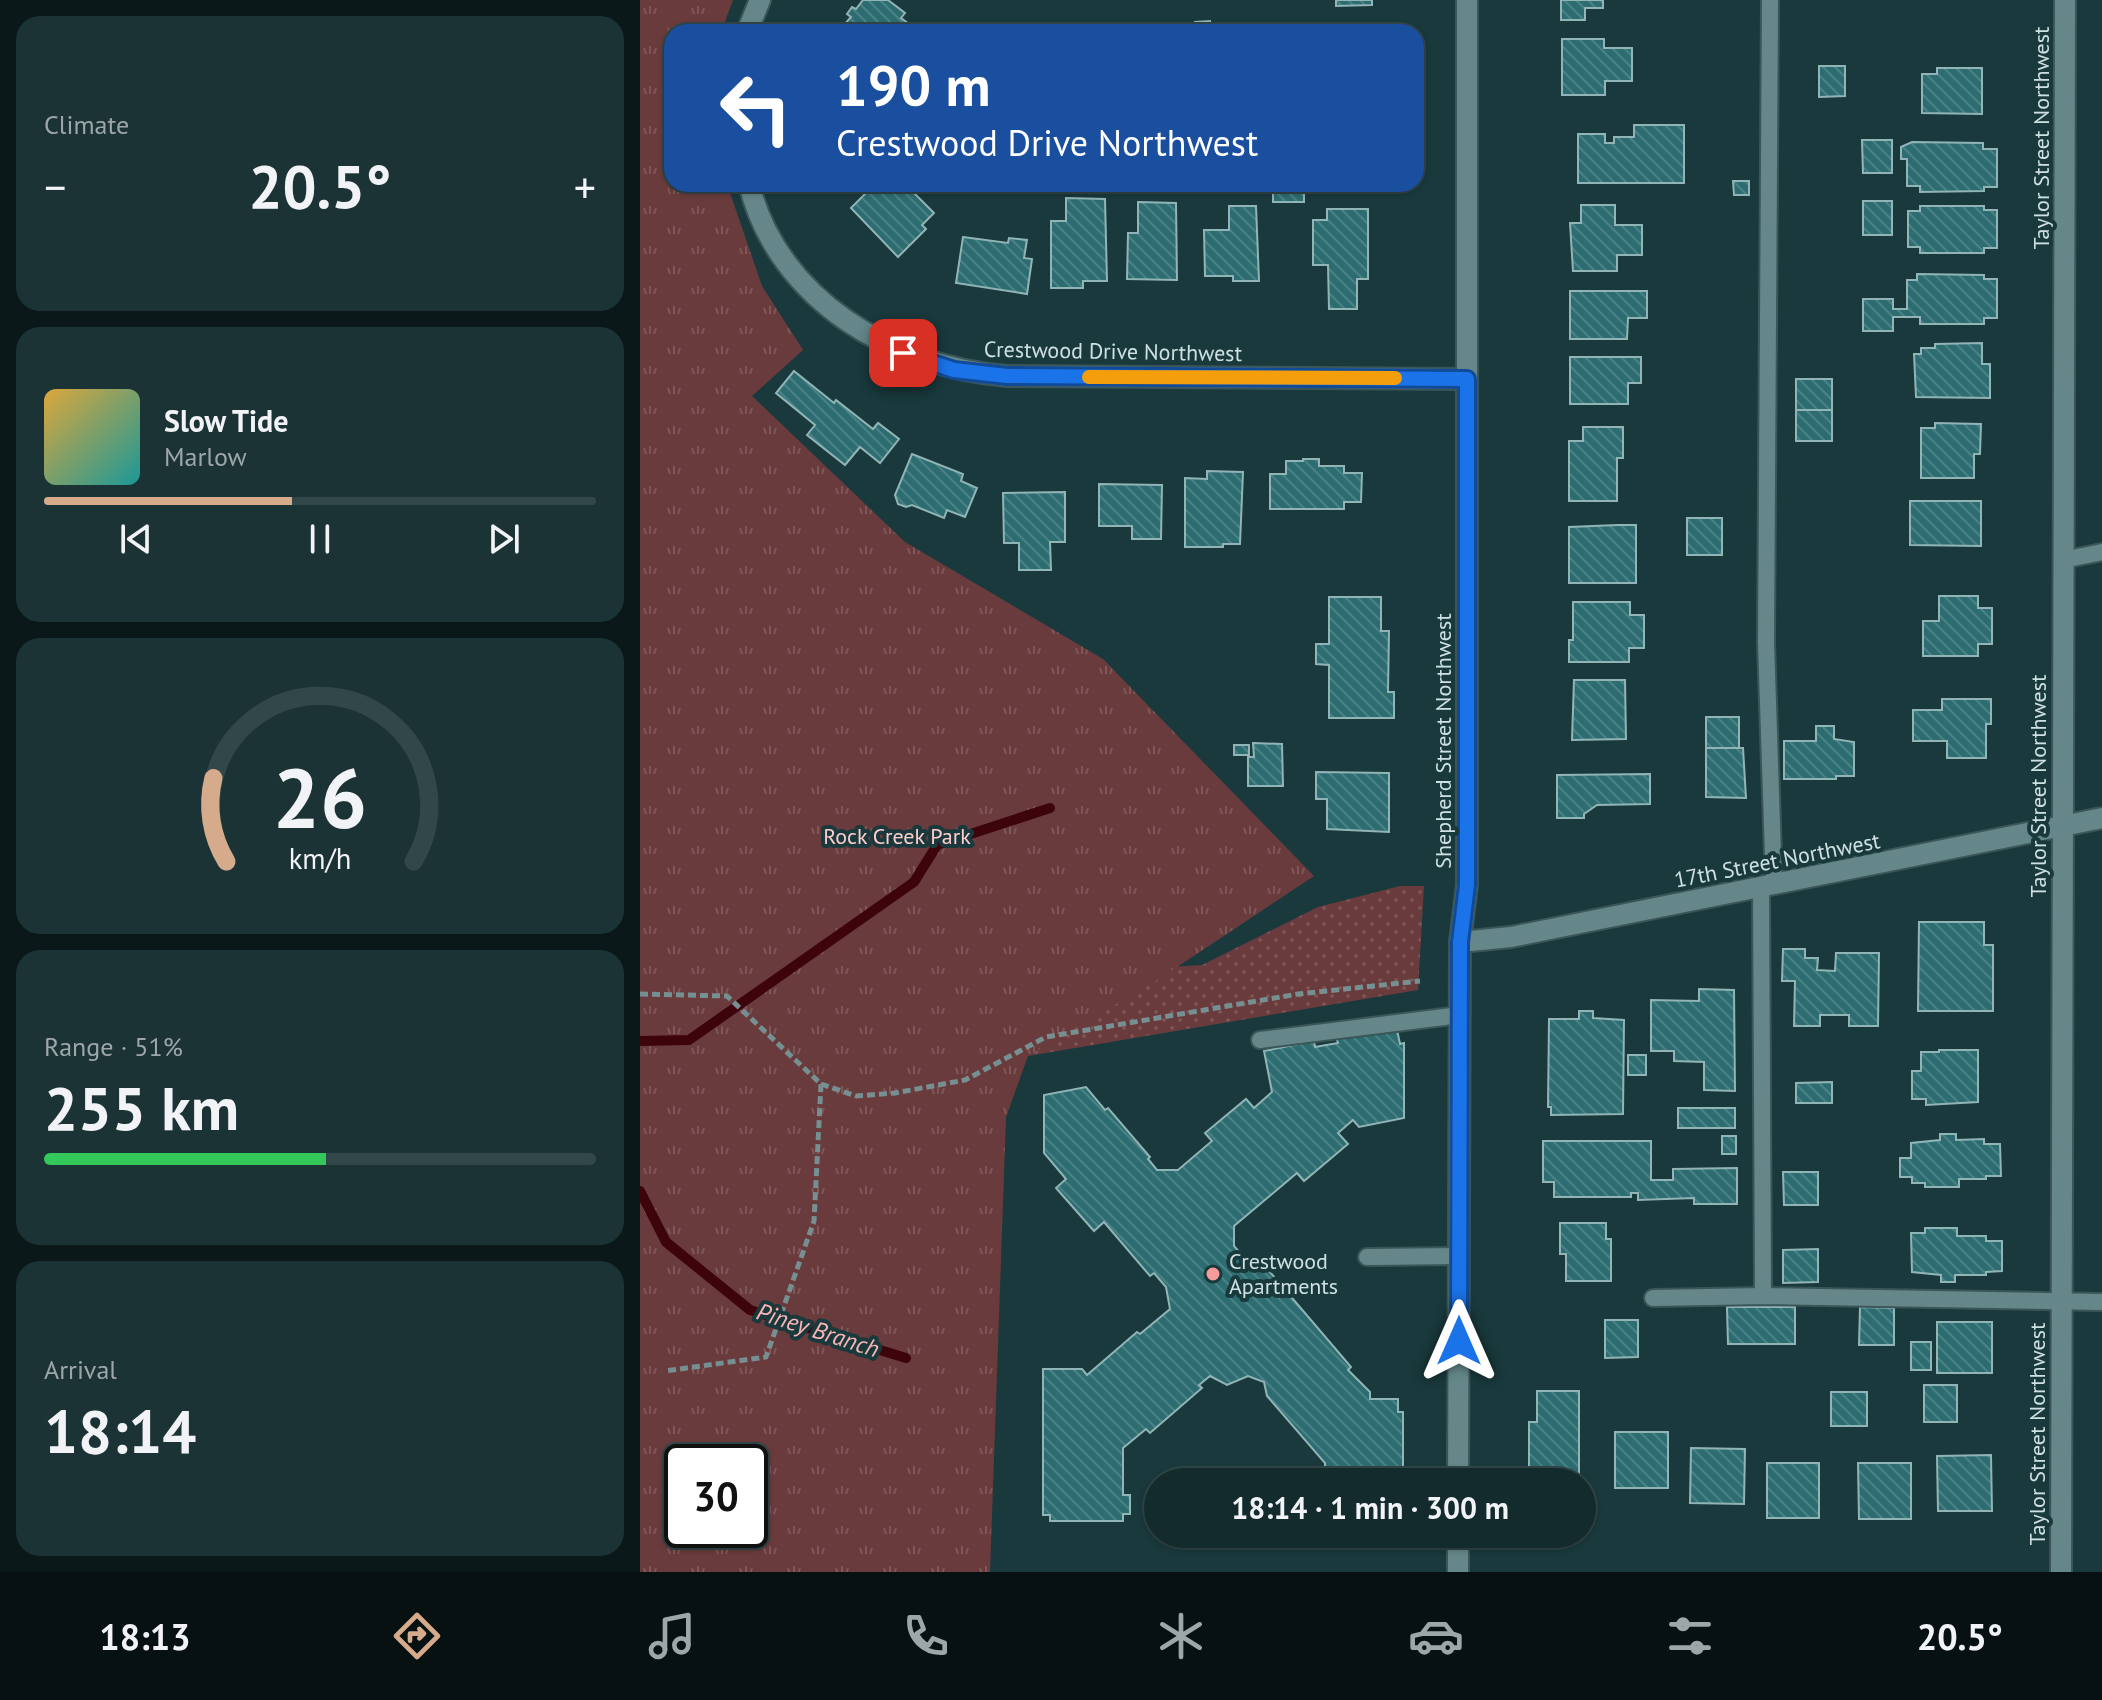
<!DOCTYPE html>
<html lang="en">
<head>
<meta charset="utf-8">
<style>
  :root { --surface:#132b2d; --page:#1c3335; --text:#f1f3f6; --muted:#9da7aa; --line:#324749; --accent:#d6ab8b }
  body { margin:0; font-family:"PT Sans",sans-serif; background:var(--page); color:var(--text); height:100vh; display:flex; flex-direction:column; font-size:30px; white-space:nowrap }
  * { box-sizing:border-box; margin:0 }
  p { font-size:26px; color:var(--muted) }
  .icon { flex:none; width:44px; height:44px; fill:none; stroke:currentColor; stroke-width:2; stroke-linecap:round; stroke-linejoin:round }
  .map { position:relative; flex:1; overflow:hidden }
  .sheet { display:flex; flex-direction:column; gap:16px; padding:16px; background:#0a1819; width:640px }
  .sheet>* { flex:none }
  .hud { position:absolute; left:24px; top:24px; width:760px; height:168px; border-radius:24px; box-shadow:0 2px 6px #0004,0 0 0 2px var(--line); background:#1a4fa0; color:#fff; overflow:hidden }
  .speed { position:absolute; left:24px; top:1444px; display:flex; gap:16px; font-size:40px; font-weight:700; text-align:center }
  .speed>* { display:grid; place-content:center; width:104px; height:104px; border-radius:50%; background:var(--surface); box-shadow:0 2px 6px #0004,0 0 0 2px var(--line); line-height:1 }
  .speed .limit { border:4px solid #111; border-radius:12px; background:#fff; color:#111 }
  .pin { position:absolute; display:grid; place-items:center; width:68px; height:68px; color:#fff; margin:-34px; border-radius:16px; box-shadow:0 4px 12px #0006 }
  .me { position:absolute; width:88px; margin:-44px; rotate:0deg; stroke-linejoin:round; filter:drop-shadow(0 0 6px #0008) }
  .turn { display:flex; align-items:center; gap:28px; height:168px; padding:0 40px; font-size:36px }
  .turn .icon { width:104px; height:104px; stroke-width:2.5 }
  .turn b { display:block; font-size:56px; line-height:68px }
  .big { font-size:60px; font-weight:600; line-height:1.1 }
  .sheet .card { flex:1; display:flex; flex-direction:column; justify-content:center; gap:12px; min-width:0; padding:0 28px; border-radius:24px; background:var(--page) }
  .sheet .dial { align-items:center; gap:0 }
  .dial svg { height:208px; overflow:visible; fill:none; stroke:var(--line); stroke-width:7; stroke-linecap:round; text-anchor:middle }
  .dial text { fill:var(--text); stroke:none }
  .song { display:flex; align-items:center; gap:24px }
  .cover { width:96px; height:96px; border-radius:12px; background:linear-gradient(135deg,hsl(40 70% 55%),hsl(180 70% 35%)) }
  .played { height:8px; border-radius:4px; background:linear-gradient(90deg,var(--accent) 45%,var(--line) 45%) }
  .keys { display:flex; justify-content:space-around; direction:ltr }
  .heat { display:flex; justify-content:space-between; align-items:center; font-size:44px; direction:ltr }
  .charge { height:12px; border-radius:6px; background:linear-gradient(90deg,#34c759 51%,var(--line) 0) }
  .trip { position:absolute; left:504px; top:1468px; width:452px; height:80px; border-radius:40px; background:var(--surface); box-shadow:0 2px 6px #0004,0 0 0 2px var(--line); font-weight:600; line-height:80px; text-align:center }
  .tabs { display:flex; height:128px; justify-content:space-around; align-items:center; background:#081112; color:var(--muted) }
  .tabs .icon { width:56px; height:56px }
  .tabs .current { color:var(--accent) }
  .tabs b { font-size:36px; color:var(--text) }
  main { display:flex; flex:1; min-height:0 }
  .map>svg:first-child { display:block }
  .grass { fill:url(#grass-dots) }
  .park { fill:url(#park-tufts); fill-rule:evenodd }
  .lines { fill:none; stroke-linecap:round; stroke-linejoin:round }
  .stream { stroke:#3e040c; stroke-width:10 }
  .building { fill:url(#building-back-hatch); stroke:#91b4b6; stroke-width:2 }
  .service-casing { stroke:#3a5658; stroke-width:20 }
  .minor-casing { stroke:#3a5658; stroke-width:24 }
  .path { stroke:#768f90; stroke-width:5; stroke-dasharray:8 4; stroke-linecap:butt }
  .service { stroke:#658789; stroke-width:16 }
  .minor { stroke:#658789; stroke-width:20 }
  .route-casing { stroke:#114b97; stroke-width:20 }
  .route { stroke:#1a73e8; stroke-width:14 }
  .slow { stroke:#f59e0b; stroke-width:14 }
  .poi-dot { fill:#f59b9b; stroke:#19393c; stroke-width:3 }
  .labels { text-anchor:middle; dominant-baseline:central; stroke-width:8; stroke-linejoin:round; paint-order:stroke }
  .street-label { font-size:22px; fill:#cee0e1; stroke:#19393c }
  .park-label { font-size:22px; fill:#fecdcc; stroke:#19393c }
  .poi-label { font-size:22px; fill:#cee0e1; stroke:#19393c; text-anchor:start }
  .water-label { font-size:24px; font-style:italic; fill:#fcb5b5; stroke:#19393c }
</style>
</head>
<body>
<main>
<section class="sheet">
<div class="card"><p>Climate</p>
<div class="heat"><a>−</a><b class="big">20.5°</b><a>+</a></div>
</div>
<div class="card">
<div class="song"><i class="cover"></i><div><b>Slow Tide</b><p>Marlow</p></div></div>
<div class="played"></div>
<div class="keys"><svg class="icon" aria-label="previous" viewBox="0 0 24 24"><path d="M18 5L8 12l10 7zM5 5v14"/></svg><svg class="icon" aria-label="pause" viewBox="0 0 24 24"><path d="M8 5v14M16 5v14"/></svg><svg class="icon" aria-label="next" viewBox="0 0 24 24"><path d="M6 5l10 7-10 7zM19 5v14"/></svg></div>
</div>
<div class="card dial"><svg viewBox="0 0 100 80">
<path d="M14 69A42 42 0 1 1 86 69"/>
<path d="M14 69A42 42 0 0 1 9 37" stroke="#d6ab8b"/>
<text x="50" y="56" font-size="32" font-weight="700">26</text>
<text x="50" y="72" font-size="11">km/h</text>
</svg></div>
<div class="card"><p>Range · 51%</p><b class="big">255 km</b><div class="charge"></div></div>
<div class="card"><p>Arrival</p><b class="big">18:14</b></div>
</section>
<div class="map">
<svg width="1462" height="1572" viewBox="0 0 1462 1572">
  <defs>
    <pattern id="grass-dots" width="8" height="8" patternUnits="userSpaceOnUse" patternTransform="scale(2)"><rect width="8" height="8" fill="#6a3b3c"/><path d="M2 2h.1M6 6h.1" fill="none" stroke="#7e5758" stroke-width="1.8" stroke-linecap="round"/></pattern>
    <pattern id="park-tufts" width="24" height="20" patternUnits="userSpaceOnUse" patternTransform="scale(2)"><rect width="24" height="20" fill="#6a3b3c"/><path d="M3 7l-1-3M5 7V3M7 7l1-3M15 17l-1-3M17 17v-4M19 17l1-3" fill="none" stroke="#7e5758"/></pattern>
    <pattern id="building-back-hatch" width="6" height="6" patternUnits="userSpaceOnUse" patternTransform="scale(2)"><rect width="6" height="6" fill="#2d6d71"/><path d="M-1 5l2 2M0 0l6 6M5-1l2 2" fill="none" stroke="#4a8285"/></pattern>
  </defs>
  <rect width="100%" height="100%" fill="#19393c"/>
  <!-- grass -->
  <path class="grass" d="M760,886H784L778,990L388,1056L376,1063L464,971L562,965L678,907Z"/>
  <!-- park -->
  <path class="park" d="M0,0H93L81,32H32V184H87L122,286L163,350L112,396L265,542L463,659L674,876L519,979L388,1056L366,1117L350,1572H0ZM42,1462H110V1530H42Z"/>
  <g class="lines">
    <!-- stream -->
    <g class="stream">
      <path d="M0,1041L49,1040L274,882L297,845L410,808"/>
      <path d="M0,1191L26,1242L110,1310L266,1358"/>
    </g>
  </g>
  <!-- building -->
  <g class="building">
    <path d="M223,0H248L265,13L261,18L273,27L269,32H198L211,17L207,14L212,7L216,9Z"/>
    <path d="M696,0H732V5L696,6Z"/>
    <path d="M921,0H963V8H945V20H921Z"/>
    <path d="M570,21V32H555V22Z"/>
    <rect x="665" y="30" width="60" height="2"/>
    <path d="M922,39H964V48H992V81H965V95H922Z"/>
    <path d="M1179,66H1205V96L1179,97Z"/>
    <path d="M1297,68H1342V114L1282,113V74H1297Z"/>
    <path d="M994,125H1044V183H938V134H965V143H974V137H994Z"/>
    <path d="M1222,140H1252V173H1223Z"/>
    <path d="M1272,142L1343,143V149H1357V187H1344V191L1280,192V186H1267V159H1261V147Z"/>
    <path d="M1093,181H1109V195H1094Z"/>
    <path d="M235,184H243L248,189L253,184H265L294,213L282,225L286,229L258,257L211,208Z"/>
    <rect x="633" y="184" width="31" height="18"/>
    <path d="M426,198L465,199L467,281H443V288H411V221H426Z"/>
    <rect x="1223" y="201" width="29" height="34"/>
    <path d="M498,202L536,203L537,280L487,279L488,233H498Z"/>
    <path d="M941,205H975V225H1002V255H977V271H933L930,223H941Z"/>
    <path d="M589,206H616L619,281H593V276H565L564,230H589Z"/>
    <path d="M1280,206H1344V210H1357V248H1344V253H1280V247H1268V211H1280Z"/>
    <path d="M687,209H728V279H717V309H689L688,265H673V220H687Z"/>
    <path d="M323,237L368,243L369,238L387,240L384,258L392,259L387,294L316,283Z"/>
    <path d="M1277,274L1344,275V279H1357V318H1344V324H1280V317H1253V331H1223V299H1253V309H1267V280H1277Z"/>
    <path d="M930,291H1007V318H988L987,339H930Z"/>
    <path d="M1342,343V364H1350V398L1276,397L1274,354H1281V348H1295V344Z"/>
    <path d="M930,357H1001V383H988V404H930Z"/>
    <path d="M154,371L194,403L196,400L233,429L238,423L259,439L240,463L220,447L205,465L167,435L175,425L136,393Z"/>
    <rect x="1156" y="379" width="36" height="31"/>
    <rect x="1156" y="410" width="36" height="31"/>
    <path d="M1295,423L1341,424L1340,454H1334V478H1281V428H1295Z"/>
    <path d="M943,427H983V458H977V501H929V441H943Z"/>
    <path d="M272,454L323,474L321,481L337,488L325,517L307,510L304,518L272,505L266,507L258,504L255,495Z"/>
    <path d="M663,459H679V466H704V473H722L721,502H704V509H630V474H646V461H663Z"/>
    <path d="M567,471L603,472L600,544H583V547H545V478L567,479Z"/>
    <path d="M459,484L522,485L521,539H492V526H459Z"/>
    <path d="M425,492V542H410L411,570H379V543H364L363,493Z"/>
    <path d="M1270,501H1341V546L1270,545Z"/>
    <rect x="1047" y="518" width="35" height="37"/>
    <path d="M978,525H996V583H929V527Z"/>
    <path d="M1299,596H1338V608H1352V644H1338V656H1283V621H1299Z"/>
    <path d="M689,597H741V631H749L748,692H754V718H689V665L676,664V644H689Z"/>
    <path d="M933,602H990V615H1004V648H989V662H929V640H933Z"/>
    <path d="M934,680H985L986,739L932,740Z"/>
    <path d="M1302,699H1351V724H1346V758H1307V741H1273V710H1302Z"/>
    <rect x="1066" y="717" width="33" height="31"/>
    <path d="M1176,726H1194V739L1214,742V776H1196V779H1144V741H1176Z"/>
    <path d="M613,743L642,744L643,786H608V757H614Z"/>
    <rect x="594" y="745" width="15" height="10"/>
    <path d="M1066,748H1103L1106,798L1066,797Z"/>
    <path d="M676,772L749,773V832L687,829V799H676Z"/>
    <path d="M1010,774V804L957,805L944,814V818H917V775Z"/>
    <path d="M1279,922H1344V945H1353V1011H1278Z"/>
    <path d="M1143,949H1165V958H1178L1177,970L1195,971L1196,953H1239L1238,1026H1209V1015H1180V1026H1154L1155,981H1142Z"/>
    <path d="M1059,989L1094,990L1095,1091L1064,1090V1062L1034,1061V1051H1011V1000L1059,1001Z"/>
    <path d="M939,1011H953V1018L984,1020L983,1114L911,1115V1107H908L909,1019H939Z"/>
    <path d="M756,1025L760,1044L764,1043V1118L719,1127L713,1120L698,1133L708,1144L664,1181L657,1173L594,1226V1246L616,1272L624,1265L711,1367L708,1370L730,1392V1399H758V1412H763V1482H685V1463L627,1396L624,1382L608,1376L587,1385L570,1376L559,1385L562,1388L510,1433L506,1429L483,1448V1495H490V1514H483V1521H410V1515H403V1369H442L447,1375L497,1332L500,1334L530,1309L526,1287L514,1273L510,1276L464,1222L454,1231L416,1188L426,1179L404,1153V1095L446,1087L465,1110L468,1108L510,1157L508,1159L517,1170H538L572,1141L565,1133L606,1099L614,1108L632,1092L624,1051L674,1041L675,1047L698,1043L696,1037Z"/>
    <path d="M1299,1050H1338V1102L1286,1105V1099H1272V1071H1281V1052H1299Z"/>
    <rect x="988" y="1055" width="18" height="20"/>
    <path d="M1192,1082V1103H1156V1083Z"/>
    <rect x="1038" y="1108" width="57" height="20"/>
    <path d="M1300,1134H1316V1140L1344,1139V1144H1360L1361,1176H1346V1179H1319V1187H1285V1183H1272V1177H1260V1158H1271V1143L1300,1140Z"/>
    <rect x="1082" y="1136" width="14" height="18"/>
    <path d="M903,1141H1011V1180H1033V1169L1097,1168V1204H1054V1198L998,1200V1193H991V1197H914V1182H903Z"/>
    <path d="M1143,1172H1178V1205H1144Z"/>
    <path d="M920,1223H966V1239H971V1281H926V1254H920Z"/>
    <path d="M1285,1228H1317V1236H1346V1241H1362V1271L1346,1272V1275H1315V1282H1301V1275L1272,1272L1271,1233H1285Z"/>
    <path d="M1178,1249V1282L1143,1283V1250Z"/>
    <path d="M1087,1307H1155V1344H1088Z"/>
    <path d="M1220,1307L1254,1308V1345H1219Z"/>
    <path d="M965,1320H998V1357L965,1358Z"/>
    <rect x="1297" y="1322" width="55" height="51"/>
    <rect x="1271" y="1342" width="20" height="28"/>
    <rect x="1284" y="1385" width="33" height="37"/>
    <path d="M897,1391H939V1482H889V1422H897Z"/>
    <rect x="1191" y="1392" width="36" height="34"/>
    <rect x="975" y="1432" width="53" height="56"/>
    <path d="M1051,1448L1105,1449L1104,1504L1050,1503Z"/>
    <path d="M1351,1455L1352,1511H1298L1297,1456Z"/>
    <rect x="1127" y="1463" width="52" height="55"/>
    <path d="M1218,1463H1271V1519H1219Z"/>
  </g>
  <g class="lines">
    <!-- service casing -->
    <g class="service-casing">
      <g id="service">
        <path d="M1130,0L1126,642L1134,886"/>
        <path d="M1423,560L1462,552"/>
        <path d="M1121,888L1123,1296"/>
        <path d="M620,1040L820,1015"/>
        <path d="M727,1257L819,1256"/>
        <path d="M1013,1298L1123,1296L1462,1302"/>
      </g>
    </g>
    <!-- minor casing -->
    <g class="minor-casing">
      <g id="minor">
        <path d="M107,32L120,0"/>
        <path d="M109,184C138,301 254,367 367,376L827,379"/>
        <path d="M820,942L871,937L1462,818"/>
        <path d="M818,1482L820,942L827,885V0"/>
        <path d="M818,1572V1534"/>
        <path d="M1421,1572L1425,0"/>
      </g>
    </g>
    <!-- path -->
    <g class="path">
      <path d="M0,994L87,996L181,1084L174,1221L126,1357L25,1371"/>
      <path d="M181,1084L216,1096L255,1093L325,1080L406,1037L658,994L780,981"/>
    </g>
    <!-- service -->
    <use href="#service" class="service"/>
    <!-- minor -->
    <use href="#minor" class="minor"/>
  </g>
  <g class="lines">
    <!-- route casing -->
    <g class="route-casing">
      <path id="route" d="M263,353L314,370L367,376L827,379V885L820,942L819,1341"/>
    </g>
    <!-- route -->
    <use href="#route" class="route"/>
    <!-- slow -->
    <path class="slow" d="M449,377L755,378"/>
  </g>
  <!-- markers -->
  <circle class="poi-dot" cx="573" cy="1274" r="8"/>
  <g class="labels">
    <!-- street labels -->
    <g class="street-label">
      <text transform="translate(1401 138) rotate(-90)">Taylor Street Northwest</text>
      <text transform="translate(473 351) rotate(1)">Crestwood Drive Northwest</text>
      <text transform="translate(803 741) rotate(-90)">Shepherd Street Northwest</text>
      <text transform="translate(1398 786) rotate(-90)">Taylor Street Northwest</text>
      <text transform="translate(1137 860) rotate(-11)">17th Street Northwest</text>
      <text transform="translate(1397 1434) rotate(-90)">Taylor Street Northwest</text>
    </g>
    <!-- park labels -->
    <g class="park-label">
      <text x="257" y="836">Rock Creek Park</text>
    </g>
    <!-- poi labels -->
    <g class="poi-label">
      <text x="589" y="1261">Crestwood<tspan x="589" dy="25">Apartments</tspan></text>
    </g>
    <!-- water labels -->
    <g class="water-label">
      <text transform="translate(178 1330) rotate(18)">Piney Branch</text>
    </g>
  </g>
</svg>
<div class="speed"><div class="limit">30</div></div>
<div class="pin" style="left:263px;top:353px;background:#d93025"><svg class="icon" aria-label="arrive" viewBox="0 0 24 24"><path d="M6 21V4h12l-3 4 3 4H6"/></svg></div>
<svg class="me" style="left:819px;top:1341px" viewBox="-20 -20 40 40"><path d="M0-17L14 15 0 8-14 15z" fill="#1a73e8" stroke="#fff" stroke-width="4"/></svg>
<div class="trip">18:14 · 1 min · 300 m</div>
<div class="hud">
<div class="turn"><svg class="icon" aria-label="left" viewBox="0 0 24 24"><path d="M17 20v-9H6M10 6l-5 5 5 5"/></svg><div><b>190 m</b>Crestwood Drive Northwest</div></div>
</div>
</div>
</main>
<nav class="tabs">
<b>18:13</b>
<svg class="icon current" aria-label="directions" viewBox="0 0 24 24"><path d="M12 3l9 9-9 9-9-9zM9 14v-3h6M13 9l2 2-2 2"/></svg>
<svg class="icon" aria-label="music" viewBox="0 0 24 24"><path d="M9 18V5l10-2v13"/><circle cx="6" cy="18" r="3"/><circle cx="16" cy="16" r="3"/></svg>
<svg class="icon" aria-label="phone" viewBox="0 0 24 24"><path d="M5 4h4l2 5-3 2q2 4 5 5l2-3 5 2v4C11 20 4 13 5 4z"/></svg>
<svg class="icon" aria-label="climate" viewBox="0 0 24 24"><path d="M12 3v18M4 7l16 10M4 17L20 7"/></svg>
<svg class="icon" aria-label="car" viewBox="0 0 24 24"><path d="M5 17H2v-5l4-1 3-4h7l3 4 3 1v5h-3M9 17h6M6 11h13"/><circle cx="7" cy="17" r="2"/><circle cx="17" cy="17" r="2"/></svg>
<svg class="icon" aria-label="filters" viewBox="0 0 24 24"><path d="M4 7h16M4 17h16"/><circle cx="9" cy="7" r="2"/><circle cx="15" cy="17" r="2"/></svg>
<b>20.5°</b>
</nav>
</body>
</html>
